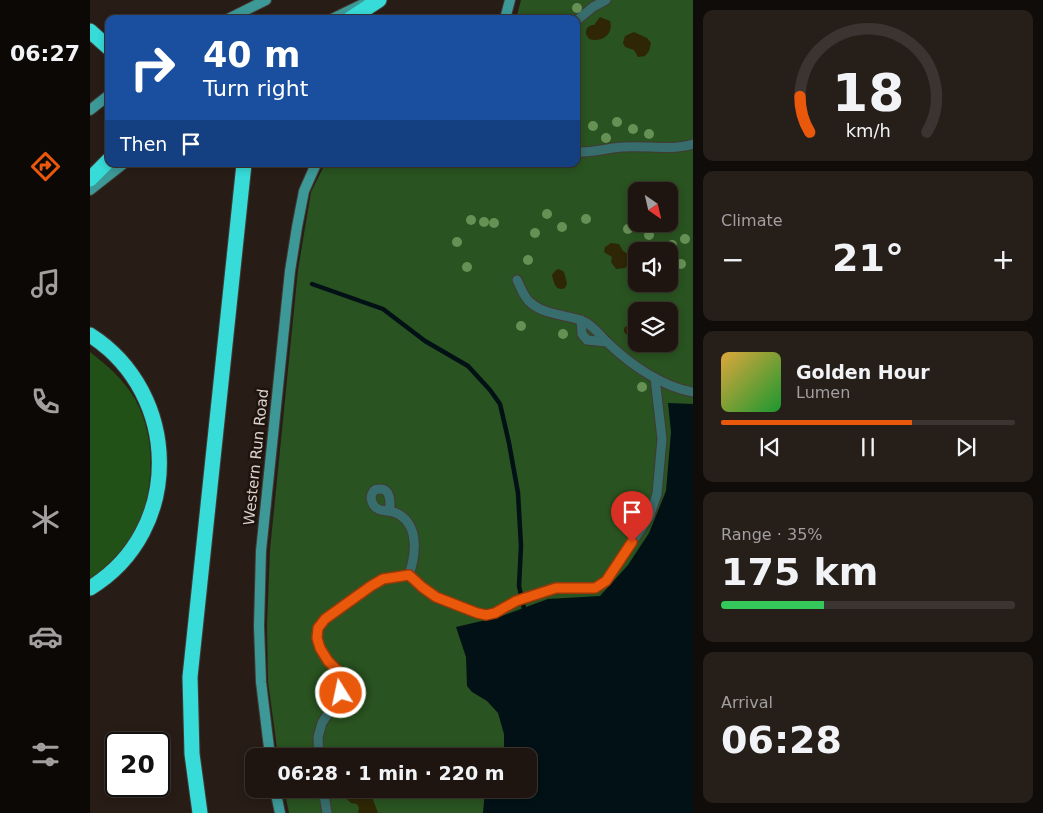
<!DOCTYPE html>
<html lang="en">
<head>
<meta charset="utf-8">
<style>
  :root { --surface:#1e1510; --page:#261e19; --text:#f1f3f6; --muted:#a19f9f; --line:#3c3430; --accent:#ea580c }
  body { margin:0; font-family:"DejaVu Sans",sans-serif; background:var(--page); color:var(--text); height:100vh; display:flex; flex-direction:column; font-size:19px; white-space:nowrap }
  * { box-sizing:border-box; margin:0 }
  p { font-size:16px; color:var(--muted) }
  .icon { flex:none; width:28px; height:28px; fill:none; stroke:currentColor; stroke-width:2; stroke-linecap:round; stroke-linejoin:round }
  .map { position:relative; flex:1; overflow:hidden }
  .panel { display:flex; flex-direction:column; gap:10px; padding:10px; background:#100c09; width:350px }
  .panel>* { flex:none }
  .hud { position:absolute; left:15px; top:15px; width:475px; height:152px; border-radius:10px; box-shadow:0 2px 8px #0003,0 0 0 1px var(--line); background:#1a4fa0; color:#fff; overflow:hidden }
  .needle { width:32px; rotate:146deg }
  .buttons { position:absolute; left:538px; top:182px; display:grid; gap:10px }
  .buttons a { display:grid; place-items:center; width:50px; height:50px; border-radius:10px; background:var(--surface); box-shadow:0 2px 8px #0003,0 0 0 1px var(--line); font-size:25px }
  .speed { position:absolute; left:15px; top:732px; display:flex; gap:10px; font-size:25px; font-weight:700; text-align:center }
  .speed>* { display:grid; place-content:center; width:65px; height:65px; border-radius:50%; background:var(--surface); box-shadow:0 2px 8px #0003,0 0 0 1px var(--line); line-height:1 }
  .speed .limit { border:2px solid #111; border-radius:8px; background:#fff; color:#111 }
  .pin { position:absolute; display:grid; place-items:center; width:42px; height:42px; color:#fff; margin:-51px -21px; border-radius:50% 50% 50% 0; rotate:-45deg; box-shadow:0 0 5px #0007 }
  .pin .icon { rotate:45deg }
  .me { position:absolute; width:55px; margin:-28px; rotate:350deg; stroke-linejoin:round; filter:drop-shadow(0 0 4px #0008) }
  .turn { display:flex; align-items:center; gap:18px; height:105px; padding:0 15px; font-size:22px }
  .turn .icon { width:65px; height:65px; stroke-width:2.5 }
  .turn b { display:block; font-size:35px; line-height:42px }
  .then { display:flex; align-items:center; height:48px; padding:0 15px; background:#0003; gap:10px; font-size:19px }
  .big { font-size:38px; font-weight:700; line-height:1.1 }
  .panel .widget { flex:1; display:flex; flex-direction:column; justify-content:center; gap:8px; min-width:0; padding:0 18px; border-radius:10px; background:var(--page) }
  .panel .dial { align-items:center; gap:0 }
  .dial svg { height:130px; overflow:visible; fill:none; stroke:var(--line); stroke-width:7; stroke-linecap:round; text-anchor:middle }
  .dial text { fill:var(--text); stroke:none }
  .song { display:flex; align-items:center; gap:15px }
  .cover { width:60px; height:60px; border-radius:8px; background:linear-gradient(135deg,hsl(40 70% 55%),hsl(130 70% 35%)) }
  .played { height:5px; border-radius:2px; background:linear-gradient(90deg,var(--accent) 65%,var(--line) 65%) }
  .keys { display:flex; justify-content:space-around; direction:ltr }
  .heat { display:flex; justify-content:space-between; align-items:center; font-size:28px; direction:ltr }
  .charge { height:8px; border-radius:4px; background:linear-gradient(90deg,#34c759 35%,var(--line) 0) }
  .trip { position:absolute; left:155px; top:748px; width:292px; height:50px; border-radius:10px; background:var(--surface); box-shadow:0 2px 8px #0003,0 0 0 1px var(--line); font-weight:700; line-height:50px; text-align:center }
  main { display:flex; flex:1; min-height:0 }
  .menu { display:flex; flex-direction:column; width:90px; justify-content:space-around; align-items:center; background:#0c0806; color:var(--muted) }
  .menu .icon { width:35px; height:35px }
  .menu .active { color:var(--accent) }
  .menu b { font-size:22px; color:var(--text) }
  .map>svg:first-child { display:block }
  .green { fill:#295320; fill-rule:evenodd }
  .forest { fill:#215116 }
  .sand { fill:#2e2605 }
  .water { fill:#021116 }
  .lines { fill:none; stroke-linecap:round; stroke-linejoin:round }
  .stream { stroke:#021116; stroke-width:4.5 }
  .lane-casing { stroke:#443933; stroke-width:11 }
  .secondary-casing { stroke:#443933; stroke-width:12 }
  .highway-casing { stroke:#443933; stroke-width:17 }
  .lane { stroke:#376d6c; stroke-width:9 }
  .secondary { stroke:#3c9997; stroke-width:10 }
  .highway { stroke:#37dbd8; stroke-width:15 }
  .tree { fill:#679055 }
  .route-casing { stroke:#983908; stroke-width:12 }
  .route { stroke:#ea580c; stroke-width:9 }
  .labels { text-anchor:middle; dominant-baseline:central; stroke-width:5; stroke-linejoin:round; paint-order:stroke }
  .street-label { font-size:15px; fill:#dad2ce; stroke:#1f130d }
</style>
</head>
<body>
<main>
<nav class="menu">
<b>06:27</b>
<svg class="icon active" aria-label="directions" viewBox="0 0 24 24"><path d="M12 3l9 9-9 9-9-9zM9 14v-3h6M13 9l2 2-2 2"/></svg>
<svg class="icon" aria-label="music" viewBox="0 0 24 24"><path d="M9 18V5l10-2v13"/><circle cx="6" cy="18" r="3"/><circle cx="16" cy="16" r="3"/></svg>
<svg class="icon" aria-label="phone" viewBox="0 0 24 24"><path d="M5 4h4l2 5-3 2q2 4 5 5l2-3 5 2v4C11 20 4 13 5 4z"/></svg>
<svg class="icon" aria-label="climate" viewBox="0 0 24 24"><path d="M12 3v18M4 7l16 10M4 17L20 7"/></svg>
<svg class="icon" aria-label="car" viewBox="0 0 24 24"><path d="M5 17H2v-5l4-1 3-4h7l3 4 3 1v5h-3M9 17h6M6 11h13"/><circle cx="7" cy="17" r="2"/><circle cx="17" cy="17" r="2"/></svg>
<svg class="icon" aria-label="filters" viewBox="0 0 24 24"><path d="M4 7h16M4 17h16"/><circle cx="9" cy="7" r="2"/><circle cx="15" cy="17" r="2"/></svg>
</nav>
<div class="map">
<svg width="603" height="813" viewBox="0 0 603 813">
  <rect width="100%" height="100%" fill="#281c16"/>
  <!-- green -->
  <path class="green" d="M431,0H603V813H199L194,789H439V756H188L178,681L177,625L180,550L208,270L221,192L235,164H486V19H426ZM546,191H579V224H546ZM546,251H579V284H546ZM546,311H579V344H546Z"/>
  <!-- forest -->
  <path class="forest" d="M0,352C18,366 33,379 45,399C63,431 64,471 55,507C53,513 52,520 50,526C43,540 14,570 0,579Z"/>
  <!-- sand -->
  <g class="sand">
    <path d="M510,17L520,21C524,34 512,43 499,39L496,34C496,27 499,25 504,25Z"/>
    <path d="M544,32L557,38L561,43L559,51L555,56L548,57L544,50L535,47L533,43L535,36Z"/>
    <path d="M521,243L529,244L533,251L540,255V263L535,268L526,269L521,262L522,257L514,252L515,247Z"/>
    <path d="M469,269L474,272L477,283L475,288C465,292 464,282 462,275L466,270Z"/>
    <path d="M538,325L546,326V344H561L557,351L551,353L545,351L543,346L545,342L544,338L537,335L534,332V328Z"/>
    <path d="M259,789H279L288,813H268L269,808L267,804L261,803L257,799Z"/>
  </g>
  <!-- water -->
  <path class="water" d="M578,403L603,404V813H393L395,789H439V756H414V734L408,713L397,701L382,692L377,686L376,657L366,627L409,617L458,599L510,596L538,565L559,533L576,491L581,432Z"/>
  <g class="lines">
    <!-- stream -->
    <path class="stream" d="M222,284L293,309L335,341L378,366L400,390L410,404L419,443L428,493L431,546L429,586L435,613"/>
    <!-- lane casing -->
    <g class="lane-casing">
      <g id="lane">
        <path d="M486,21L503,7L516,0"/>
        <path d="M486,152C502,153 517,148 533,147C555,145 583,151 603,144"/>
        <path d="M427,280C431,288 434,298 441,303C456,316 478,314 495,322C505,327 510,336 518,343C540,364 572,387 603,392"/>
        <path d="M491,320L492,334L497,340L517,342"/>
        <path d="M300,510C300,502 301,489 290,489C287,489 284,490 283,492C279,497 282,506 288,509C294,512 303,510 310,515C330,528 325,557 319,575"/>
        <path d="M229,756L228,737L232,723L251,693L252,681L247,670L238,661L230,648L227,638L229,628L235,619L281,586L293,579L319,575L331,587L345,597L387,613L396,615L405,613L426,601L466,588H505L516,581L559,517L567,494L572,439L565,378"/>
        <path d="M233,789L237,813"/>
      </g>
    </g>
    <!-- secondary casing -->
    <g class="secondary-casing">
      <g id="secondary">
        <path d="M138,19L176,0"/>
        <path d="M242,19L275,3"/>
        <path d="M415,19L420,0"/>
        <path d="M0,110L19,95"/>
        <path d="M0,190L33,164"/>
        <path d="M180,756L171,682L169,626L171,551L200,271L207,227L214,191L226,164"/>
        <path d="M185,789L190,813"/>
      </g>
    </g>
    <!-- highway casing -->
    <g class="highway-casing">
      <g id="highway">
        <path d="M260,19L289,0"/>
        <path d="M0,31L19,48"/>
        <path d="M0,179L19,160"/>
        <path d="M0,335C91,393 94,531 0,588"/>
        <path d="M110,813L102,754L100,677L154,164"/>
      </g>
    </g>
    <!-- lane -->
    <use href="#lane" class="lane"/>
    <!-- secondary -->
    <use href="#secondary" class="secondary"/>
    <!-- highway -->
    <use href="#highway" class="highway"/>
  </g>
  <!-- trees -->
  <g class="tree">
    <circle cx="487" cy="8" r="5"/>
    <circle cx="527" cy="122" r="5"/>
    <circle cx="503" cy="126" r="5"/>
    <circle cx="543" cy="129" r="5"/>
    <circle cx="559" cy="134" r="5"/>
    <circle cx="516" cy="138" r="5"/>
    <circle cx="457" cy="214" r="5"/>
    <circle cx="496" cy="219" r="5"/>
    <circle cx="381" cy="220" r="5"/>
    <circle cx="394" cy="222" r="5"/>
    <circle cx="404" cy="223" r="5"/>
    <circle cx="472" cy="227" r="5"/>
    <circle cx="538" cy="229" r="5"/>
    <circle cx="445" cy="233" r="5"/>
    <circle cx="559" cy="235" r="5"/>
    <circle cx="595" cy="239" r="5"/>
    <circle cx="367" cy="242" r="5"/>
    <circle cx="582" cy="245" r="5"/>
    <circle cx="438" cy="260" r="5"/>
    <circle cx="591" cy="264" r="5"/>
    <circle cx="377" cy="267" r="5"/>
    <circle cx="431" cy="326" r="5"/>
    <circle cx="473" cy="334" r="5"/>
    <circle cx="552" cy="387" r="5"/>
  </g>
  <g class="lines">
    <!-- route casing -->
    <g class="route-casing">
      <path id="route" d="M251,693L252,681L247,670L238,661L230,648L227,638L228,628L235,619L281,586L293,579L319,575L332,587L346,597L387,613L396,615L405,613L426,601L466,588H505L516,581L542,542"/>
    </g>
    <!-- route -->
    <use href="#route" class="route"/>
  </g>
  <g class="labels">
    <!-- street labels -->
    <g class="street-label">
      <text transform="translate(166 457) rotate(-84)">Western Run Road</text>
    </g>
  </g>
</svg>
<div class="buttons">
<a><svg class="needle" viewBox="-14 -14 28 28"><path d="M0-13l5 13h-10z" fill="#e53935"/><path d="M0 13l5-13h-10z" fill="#a19f9f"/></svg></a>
<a><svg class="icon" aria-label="sound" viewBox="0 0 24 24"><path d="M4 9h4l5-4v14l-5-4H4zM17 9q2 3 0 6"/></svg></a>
<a><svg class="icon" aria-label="layers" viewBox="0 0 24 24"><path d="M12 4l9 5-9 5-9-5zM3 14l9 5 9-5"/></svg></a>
</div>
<div class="speed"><div class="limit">20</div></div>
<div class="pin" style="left:542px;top:542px;background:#d93025"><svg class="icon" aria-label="arrive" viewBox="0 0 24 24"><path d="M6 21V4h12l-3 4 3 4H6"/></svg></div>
<svg class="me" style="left:251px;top:693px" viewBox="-20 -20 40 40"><circle r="17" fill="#ea580c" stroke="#fff" stroke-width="3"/><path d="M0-11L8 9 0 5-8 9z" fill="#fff"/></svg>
<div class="trip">06:28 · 1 min · 220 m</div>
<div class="hud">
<div class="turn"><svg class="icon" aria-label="right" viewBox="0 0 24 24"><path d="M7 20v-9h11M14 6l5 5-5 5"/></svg><div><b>40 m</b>Turn right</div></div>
<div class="then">Then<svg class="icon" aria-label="arrive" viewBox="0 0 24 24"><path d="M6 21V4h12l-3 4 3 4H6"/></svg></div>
</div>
</div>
<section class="panel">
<div class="widget dial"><svg viewBox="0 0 100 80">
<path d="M14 69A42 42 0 1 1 86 69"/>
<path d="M14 69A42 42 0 0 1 8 47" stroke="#ea580c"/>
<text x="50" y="56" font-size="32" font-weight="700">18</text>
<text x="50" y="72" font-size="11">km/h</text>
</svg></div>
<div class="widget"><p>Climate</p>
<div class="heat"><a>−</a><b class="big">21°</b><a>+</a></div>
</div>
<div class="widget">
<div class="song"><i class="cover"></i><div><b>Golden Hour</b><p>Lumen</p></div></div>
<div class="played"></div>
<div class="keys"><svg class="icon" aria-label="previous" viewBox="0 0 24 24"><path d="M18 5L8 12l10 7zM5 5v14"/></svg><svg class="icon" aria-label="pause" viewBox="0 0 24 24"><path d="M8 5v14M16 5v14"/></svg><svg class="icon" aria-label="next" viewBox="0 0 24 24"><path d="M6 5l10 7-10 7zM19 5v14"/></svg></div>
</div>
<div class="widget"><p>Range · 35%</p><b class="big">175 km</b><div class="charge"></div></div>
<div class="widget"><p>Arrival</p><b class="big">06:28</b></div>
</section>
</main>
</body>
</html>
